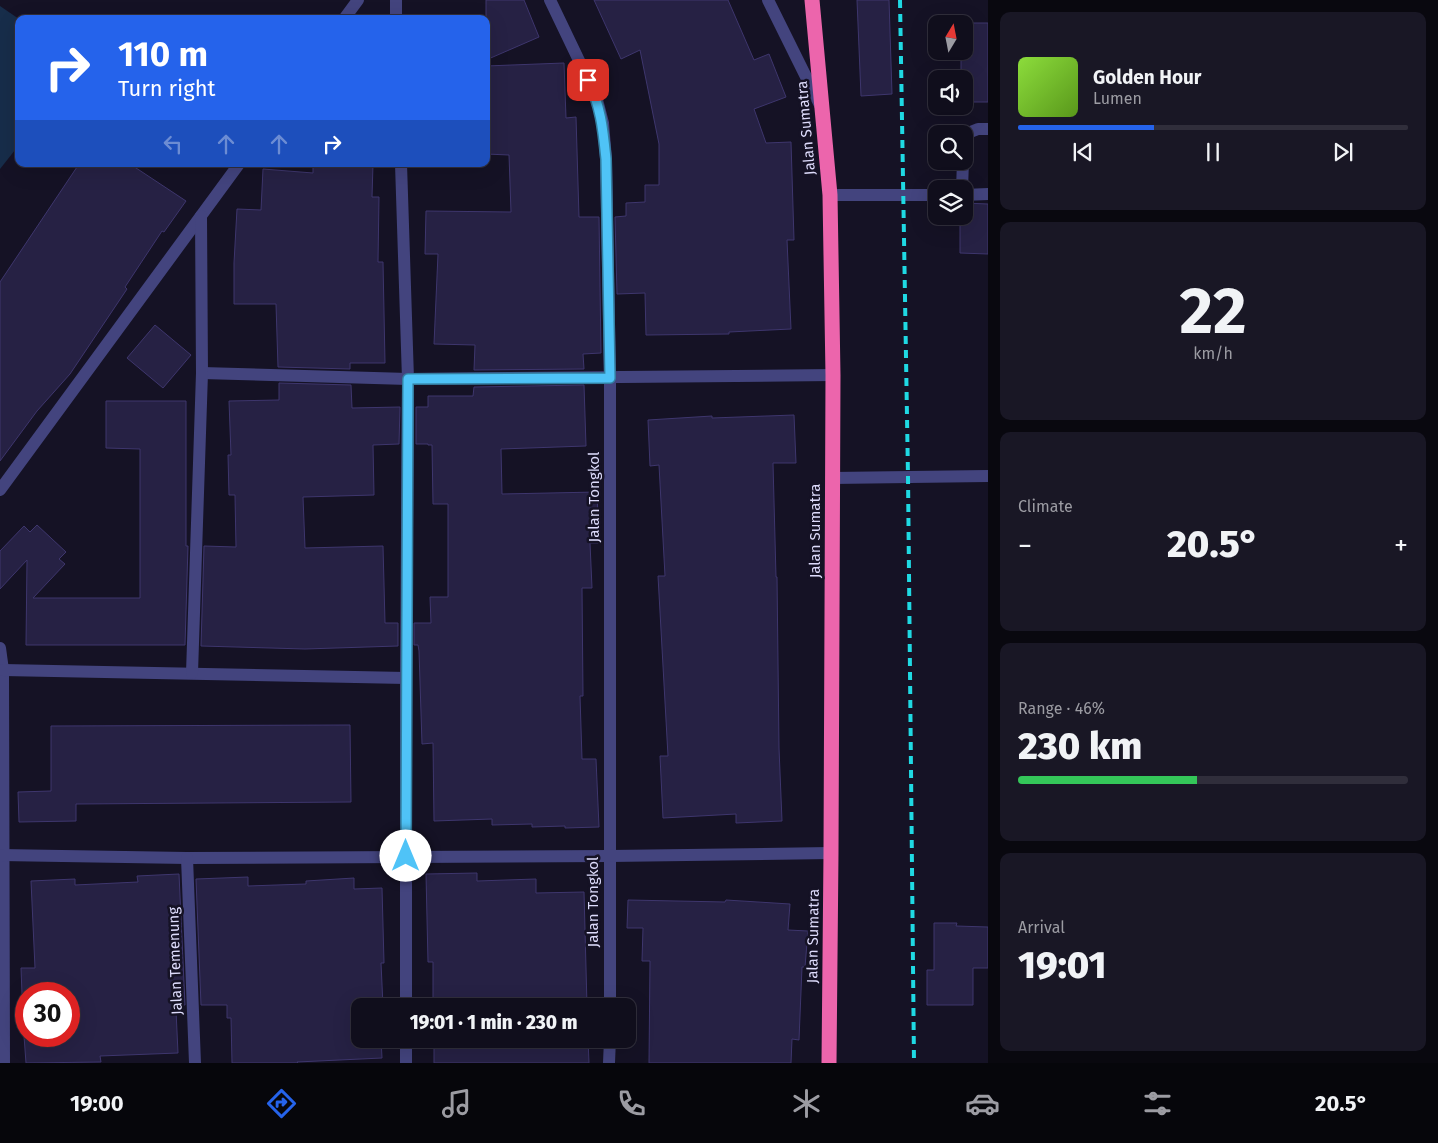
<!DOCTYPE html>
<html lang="en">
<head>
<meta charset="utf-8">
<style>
  :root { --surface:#100e1c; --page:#191725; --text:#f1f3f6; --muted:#9c9ca3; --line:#302e3b; --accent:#2563eb }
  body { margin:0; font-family:"Fira Sans",sans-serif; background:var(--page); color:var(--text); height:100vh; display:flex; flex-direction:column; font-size:19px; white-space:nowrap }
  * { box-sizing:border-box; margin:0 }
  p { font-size:16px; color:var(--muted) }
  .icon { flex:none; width:28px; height:28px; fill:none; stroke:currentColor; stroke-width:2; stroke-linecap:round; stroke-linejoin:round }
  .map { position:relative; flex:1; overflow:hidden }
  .drawer { display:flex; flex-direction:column; gap:12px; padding:12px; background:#09080f; width:450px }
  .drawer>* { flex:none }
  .top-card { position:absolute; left:15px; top:15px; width:475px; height:152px; border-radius:10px; box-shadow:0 5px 20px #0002,0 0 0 1px var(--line); background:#2563eb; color:#fff; overflow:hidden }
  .needle { width:32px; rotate:10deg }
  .tools { position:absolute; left:928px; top:15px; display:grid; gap:10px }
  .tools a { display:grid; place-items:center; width:45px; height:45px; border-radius:10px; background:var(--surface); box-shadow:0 5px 20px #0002,0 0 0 1px var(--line); font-size:25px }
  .speed { position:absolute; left:15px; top:982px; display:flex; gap:10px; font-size:25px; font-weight:700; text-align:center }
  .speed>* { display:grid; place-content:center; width:65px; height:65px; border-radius:50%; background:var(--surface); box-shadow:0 5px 20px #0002,0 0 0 1px var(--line); line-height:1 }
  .speed .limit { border:8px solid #d22; background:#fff; color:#111 }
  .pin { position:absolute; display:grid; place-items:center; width:42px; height:42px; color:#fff; margin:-21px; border-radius:10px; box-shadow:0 2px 8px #0006 }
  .me { position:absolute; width:55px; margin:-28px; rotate:0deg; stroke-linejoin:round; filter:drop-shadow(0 0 4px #0008) }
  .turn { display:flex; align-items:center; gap:18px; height:105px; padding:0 20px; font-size:22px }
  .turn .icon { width:65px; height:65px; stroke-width:2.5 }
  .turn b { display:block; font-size:35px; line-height:42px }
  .lanes { display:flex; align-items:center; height:48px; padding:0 20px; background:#0003; justify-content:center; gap:25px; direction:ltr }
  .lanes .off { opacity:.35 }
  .big { font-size:38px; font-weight:800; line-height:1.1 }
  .drawer .widget { flex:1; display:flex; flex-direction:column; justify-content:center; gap:8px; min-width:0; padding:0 18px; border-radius:10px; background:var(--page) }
  .drawer .dial { align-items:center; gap:0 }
  .dial b { font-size:65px; line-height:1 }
  .song { display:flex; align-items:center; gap:15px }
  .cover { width:60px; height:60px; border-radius:8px; background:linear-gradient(135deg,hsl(90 70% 55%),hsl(90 70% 35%)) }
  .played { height:5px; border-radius:2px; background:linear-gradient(90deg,var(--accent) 35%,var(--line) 35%) }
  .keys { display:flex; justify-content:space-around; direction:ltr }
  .heat { display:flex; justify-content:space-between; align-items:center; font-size:28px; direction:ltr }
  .charge { height:8px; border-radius:4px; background:linear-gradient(90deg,#34c759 46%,var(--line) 0) }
  .trip { position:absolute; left:351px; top:998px; width:285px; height:50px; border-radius:10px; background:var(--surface); box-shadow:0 5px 20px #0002,0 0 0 1px var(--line); font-weight:800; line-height:50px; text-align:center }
  .menu { display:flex; height:80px; justify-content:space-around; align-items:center; background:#06060b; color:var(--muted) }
  .menu .icon { width:35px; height:35px }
  .menu .on { color:var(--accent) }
  .menu b { font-size:22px; color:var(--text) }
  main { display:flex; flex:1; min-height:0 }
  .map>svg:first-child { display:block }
  .water { fill:#172d4a }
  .building { fill:#262144; stroke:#3e366d }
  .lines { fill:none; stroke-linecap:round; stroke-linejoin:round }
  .minor { stroke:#43447e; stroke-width:12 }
  .highway { stroke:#ec65ac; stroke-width:15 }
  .rail { stroke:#1fd9e3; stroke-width:4; stroke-dasharray:8 6; stroke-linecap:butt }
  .route-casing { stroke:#337fa1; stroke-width:12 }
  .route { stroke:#4fc3f7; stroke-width:9 }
  .labels { text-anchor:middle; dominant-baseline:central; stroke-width:5; stroke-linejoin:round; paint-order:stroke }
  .street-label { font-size:15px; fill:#dddbfb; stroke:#151225 }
</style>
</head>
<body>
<main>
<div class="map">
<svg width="988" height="1063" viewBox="0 0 988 1063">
  <rect width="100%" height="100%" fill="#151225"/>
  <!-- water -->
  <path class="water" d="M0,6L19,19V145L0,169Z"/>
  <!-- building -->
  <g class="building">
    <path d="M486,0H524L539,37L486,60Z"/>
    <path d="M594,0H728L754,60L769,54L786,97L754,109L766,143L791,142L794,240H787L791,329L729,332V334L646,335L645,293L617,294L615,217L626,216V203L645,202V185H659V144L640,50L621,59Z"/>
    <path d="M857,0H889L892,94L861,96Z"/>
    <path d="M960,23H988V102H964V79H961V51H964V24Z"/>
    <path d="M564,63L566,118L576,117L579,217H599L601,353L583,354L584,369L474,370L475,345L434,344L438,254H425L426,211L511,212L509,155L486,154V66Z"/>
    <path d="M79,164H130L186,201L164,232L162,231L125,287L127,289L70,374L37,411L0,461V282Z"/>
    <path d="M313,164H373L372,197H379L378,262H383L385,363H350V369L278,367L276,304H234V263L237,209L261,210L263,169L313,173Z"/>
    <path d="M964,203L988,204V254L960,253V216H964Z"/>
    <path d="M155,325L191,355L163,388L127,358Z"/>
    <path d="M279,383L351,385L352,408L400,407L399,444L373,445L374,495L303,497L305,548L383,546L385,623H398V646L305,649L201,646L204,546L236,547L235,495H229L228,455H231L229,401L279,400Z"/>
    <path d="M584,385L586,446L501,449L502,494L597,492L599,543H590L592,588H582L583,696H580L582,759H596L599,827L565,828V826L532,827V824L492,825V819L434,821L433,743L422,744L419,651L418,645H414V623H431L430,597H448V504H433L432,445H428V444H416V407H428V396H473L474,387Z"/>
    <path d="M106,401H186V546H188L185,645H26L27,560L0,589V551L24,526L30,532L37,525L66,552L59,559L65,564L33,598H140V449L106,448Z"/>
    <path d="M794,415L796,463H773L776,577H777L779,748L782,821L736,823V814L663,818L660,756H668L658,576H665L659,465L650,466L648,420L712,416V418Z"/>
    <path d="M350,725L351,802L76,804V821L19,822L18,792L51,791V726Z"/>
    <path d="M477,873V881L536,879V893L584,892L587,1006H433V962H428L426,874Z"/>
    <path d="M179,874L185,1005H183V1010H176L178,1053L100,1056L101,1062L26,1063L24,1036H69V994H22L21,968H35L31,881L75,879V885L138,882L137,876Z"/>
    <path d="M248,877V886L306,884V881L354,878V889L382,888L384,963H381L383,1006H360V1039H381L382,1058L297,1062L298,1063H232L231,1018H227V1005H201L196,879Z"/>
    <path d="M628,900L725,902L726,900L790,904L788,930L808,931L805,967H802L799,1040L792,1039L791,1063H649L650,961H642L643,928H627Z"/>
    <path d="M934,923H957L956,926L988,927V968H973V1005H927V970H934Z"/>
    <path d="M434,1039H588L589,1063H434Z"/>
  </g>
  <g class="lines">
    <!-- minor -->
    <g class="minor">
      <path d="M396,0V19"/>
      <path d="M550,0L596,96L603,123L606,159L610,378V1006"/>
      <path d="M768,0L820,105"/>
      <path d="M344,19L358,0"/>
      <path d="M964,148V141L968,133L978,129H988"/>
      <path d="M401,164L408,379L406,678V1006"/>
      <path d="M962,189L963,161"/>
      <path d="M830,195H936"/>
      <path d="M964,195L988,194"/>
      <path d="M202,373L408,379L833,375"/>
      <path d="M832,478L988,476"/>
      <path d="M0,490L239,164"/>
      <path d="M0,648L3,670L4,1063"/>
      <path d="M3,670L406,678"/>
      <path d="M192,673L202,373L201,216"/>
      <path d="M0,855L187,858L610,856L831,853"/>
      <path d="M187,858L195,1063"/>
      <path d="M406,1039V1063"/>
      <path d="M609,1063L610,1039"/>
    </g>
    <!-- highway -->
    <path class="highway" d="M812,0L830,195L833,375L831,853L829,1063"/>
    <!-- rail -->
    <path class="rail" d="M900,0L908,476L914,1063"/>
  </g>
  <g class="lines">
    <!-- route casing -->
    <g class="route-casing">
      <path id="route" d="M406,856L408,379L610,378L606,159C603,130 601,107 588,80"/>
    </g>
    <!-- route -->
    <use href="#route" class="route"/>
  </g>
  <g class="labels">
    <!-- street labels -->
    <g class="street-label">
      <text transform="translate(806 128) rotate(-95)">Jalan Sumatra</text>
      <text transform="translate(594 497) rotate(-90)">Jalan Tongkol</text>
      <text transform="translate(815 531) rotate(-90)">Jalan Sumatra</text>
      <text transform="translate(593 902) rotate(-90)">Jalan Tongkol</text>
      <text transform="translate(813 936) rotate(-89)">Jalan Sumatra</text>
      <text transform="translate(175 961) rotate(-92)">Jalan Temenung</text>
    </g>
  </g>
</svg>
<div class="tools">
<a><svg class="needle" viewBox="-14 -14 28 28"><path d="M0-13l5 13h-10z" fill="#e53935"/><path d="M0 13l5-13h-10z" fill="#9c9ca3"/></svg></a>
<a><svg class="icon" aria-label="sound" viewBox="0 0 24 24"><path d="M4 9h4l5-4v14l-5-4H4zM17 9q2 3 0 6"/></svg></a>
<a><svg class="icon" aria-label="search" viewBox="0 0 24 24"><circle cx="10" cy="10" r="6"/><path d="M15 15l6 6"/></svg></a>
<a><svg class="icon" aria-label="layers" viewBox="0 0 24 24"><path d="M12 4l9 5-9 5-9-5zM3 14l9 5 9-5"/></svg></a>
</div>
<div class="speed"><div class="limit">30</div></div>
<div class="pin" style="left:588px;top:80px;background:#d93025"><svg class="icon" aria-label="arrive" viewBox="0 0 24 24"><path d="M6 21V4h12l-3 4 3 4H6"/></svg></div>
<svg class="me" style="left:406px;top:856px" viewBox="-20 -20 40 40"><circle r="19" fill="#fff"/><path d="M0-13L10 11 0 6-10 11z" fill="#4fc3f7"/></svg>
<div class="trip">19:01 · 1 min · 230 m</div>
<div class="top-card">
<div class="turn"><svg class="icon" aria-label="right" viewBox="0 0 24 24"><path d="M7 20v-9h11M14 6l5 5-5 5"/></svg><div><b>110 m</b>Turn right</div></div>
<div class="lanes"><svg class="icon off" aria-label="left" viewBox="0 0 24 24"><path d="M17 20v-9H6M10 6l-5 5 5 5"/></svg><svg class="icon off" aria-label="ahead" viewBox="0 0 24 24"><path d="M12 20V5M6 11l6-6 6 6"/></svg><svg class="icon off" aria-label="ahead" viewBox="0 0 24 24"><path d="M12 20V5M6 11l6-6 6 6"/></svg><svg class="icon" aria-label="right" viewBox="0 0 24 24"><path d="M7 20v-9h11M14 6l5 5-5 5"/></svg></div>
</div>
</div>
<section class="drawer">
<div class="widget">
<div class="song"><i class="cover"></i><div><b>Golden Hour</b><p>Lumen</p></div></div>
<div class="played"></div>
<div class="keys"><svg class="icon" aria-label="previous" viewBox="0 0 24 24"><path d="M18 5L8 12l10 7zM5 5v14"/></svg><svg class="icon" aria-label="pause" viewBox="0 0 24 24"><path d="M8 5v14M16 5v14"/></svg><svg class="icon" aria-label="next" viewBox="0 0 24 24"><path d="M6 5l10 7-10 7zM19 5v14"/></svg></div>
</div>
<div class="widget dial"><b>22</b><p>km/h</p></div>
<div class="widget"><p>Climate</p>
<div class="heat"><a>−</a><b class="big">20.5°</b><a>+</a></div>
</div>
<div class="widget"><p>Range · 46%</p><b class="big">230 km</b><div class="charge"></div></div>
<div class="widget"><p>Arrival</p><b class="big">19:01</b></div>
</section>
</main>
<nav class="menu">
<b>19:00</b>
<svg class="icon on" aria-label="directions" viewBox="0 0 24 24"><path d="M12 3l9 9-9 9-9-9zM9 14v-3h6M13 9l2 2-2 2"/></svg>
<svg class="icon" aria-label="music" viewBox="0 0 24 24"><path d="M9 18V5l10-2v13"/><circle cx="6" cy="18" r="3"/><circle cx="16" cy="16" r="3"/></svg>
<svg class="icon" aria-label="phone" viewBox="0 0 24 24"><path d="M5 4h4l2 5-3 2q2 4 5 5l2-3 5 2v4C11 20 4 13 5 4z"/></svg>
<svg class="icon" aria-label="climate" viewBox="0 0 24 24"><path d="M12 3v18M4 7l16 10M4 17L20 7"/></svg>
<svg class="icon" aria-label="car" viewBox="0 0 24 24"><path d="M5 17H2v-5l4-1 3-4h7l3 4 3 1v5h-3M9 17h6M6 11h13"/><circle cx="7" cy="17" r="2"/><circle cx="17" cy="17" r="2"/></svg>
<svg class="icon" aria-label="filters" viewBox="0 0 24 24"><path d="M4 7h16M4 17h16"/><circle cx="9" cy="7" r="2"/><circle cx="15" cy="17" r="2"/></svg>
<b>20.5°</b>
</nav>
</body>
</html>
